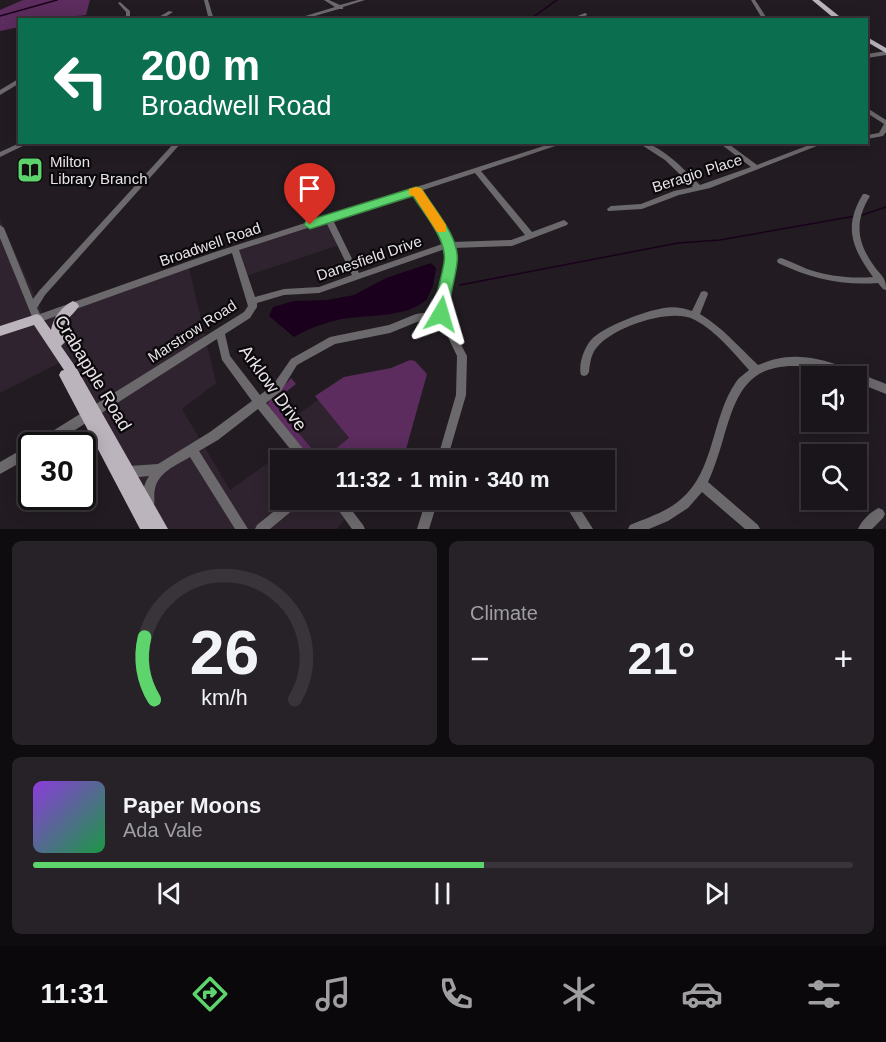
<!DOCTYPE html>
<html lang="en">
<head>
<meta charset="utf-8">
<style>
  :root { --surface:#1a151a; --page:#272227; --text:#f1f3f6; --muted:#9f9fa2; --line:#383439; --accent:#5dd56c }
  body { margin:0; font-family:Helvetica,sans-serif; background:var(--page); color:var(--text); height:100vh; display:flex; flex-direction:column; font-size:22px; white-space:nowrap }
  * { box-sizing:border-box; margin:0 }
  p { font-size:20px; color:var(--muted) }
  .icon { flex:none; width:33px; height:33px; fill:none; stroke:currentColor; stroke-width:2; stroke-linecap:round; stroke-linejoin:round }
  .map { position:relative; height:529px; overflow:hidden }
  .side { display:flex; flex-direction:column; gap:12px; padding:12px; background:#0e0c0e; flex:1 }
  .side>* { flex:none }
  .banner { position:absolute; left:18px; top:18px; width:850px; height:126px; border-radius:0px; box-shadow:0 3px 15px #0003,0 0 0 2px var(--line); background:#0b6e4f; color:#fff; overflow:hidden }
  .controls { position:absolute; left:801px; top:366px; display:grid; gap:12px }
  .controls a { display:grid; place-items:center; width:66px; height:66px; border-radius:0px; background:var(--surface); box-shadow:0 3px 15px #0003,0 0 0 2px var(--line); font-size:30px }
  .speed { position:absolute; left:18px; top:432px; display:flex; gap:12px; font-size:30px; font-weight:700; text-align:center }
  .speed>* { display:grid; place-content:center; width:78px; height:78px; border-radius:50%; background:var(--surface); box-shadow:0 3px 15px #0003,0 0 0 2px var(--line); line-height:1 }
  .speed .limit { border:3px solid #111; border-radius:9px; background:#fff; color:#111 }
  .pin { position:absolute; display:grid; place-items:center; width:51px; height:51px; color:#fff; margin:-62px -26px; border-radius:50% 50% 50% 0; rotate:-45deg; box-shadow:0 0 6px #0007 }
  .pin .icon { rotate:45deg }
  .me { position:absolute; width:66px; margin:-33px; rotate:7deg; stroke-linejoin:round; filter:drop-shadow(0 0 4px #0008) }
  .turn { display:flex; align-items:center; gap:21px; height:126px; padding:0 24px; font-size:27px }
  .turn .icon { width:78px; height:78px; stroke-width:2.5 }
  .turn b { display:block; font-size:42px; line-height:51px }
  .big { font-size:45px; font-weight:700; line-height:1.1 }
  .side .card { flex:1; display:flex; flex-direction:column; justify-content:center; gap:9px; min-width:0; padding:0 21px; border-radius:9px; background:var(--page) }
  .side .dial { align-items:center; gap:0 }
  .dial svg { height:156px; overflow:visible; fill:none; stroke:var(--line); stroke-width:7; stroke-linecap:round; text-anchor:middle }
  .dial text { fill:var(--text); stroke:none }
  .song { display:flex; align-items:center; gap:18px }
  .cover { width:72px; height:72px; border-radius:9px; background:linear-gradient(135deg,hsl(270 70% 55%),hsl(140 70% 35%)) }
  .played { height:6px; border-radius:3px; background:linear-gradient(90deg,var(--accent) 55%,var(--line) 55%) }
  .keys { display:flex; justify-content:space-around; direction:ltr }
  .heat { display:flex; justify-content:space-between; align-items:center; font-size:33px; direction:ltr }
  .side .tiles { flex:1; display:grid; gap:12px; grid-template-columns:1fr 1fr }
  .card:last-child { grid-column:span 2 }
  .trip { position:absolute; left:270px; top:450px; width:345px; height:60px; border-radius:0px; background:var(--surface); box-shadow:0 3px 15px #0003,0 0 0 2px var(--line); font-weight:700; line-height:60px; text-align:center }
  .dock { display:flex; height:96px; justify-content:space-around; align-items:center; background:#0a080a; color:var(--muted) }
  .dock .icon { width:42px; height:42px }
  .dock .selected { color:var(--accent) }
  .dock b { font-size:27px; color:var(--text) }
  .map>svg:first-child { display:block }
  .built { fill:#2e232e }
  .green { fill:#5b2c5d }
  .water { fill:#1a001c }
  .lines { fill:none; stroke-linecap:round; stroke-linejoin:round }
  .stream { stroke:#1a001c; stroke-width:1.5 }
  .minor { fill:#6c696c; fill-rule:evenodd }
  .major { fill:#bcb4bc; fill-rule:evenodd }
  .route { fill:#5dd56c; stroke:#3c8a46; stroke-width:1.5 }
  .slow { fill:#f59e0b }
  .labels { text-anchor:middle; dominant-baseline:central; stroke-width:4.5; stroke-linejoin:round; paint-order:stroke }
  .poi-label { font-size:15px; fill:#e8e3e7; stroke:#0a080a; text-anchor:start }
  .street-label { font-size:15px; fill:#e8e3e7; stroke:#0a080a }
  .near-street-label { font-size:18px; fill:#e8e3e7; stroke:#0a080a }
</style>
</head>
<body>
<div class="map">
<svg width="886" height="529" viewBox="0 0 886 529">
  <rect width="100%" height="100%" fill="#221c22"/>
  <!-- built -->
  <g class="built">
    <path d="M0,219L43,314L188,264L216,383L182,409L230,490L290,447L279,429L319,399L355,447L339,460H280V500H338L347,516L337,529H154L65,360L0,393Z"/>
    <path d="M330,219L342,244L240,278L231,250Z"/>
  </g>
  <!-- green -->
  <g class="green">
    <path d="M23,0H90L86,15L66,17V19L20,20L19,27L0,31V10Z"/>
    <path d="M410,360L415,361L427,374L403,460H366L364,458L361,460H322L349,438L315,396L344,377L391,368Z"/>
    <path d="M291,378L296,384L273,402L321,460H311L266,407C271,395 283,388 291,378Z"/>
  </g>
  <!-- water -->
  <path class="water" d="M431,263L436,268L433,286L427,299C408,319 363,314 337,320C322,324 307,329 294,337L269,316L273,307L294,301L327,300L354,295L386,278Z"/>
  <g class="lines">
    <!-- stream -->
    <g class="stream">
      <path d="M0,16L57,0"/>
      <path d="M529,20L557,0"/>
      <path d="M862,215L886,207"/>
      <path d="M460,285L678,243L720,240L855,216"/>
    </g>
    <!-- minor -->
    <g class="minor">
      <path d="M204,0H208L214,20H209Z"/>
      <path d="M324,0H329L340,5L358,0H365L343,7V9H339L301,20H292L335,7Z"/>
      <path d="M751,0H755L768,20H763Z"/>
      <path d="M120,2L130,11V17L136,16L157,18L169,11L173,12L162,19L164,20L136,18L118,20L126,17V12L118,3Z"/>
      <path d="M585,13L587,14V15L576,20H568Z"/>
      <path d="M489,18H491L493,19L488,20Z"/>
      <path d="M886,51V55L867,58V54Z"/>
      <path d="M20,78V83L0,95V90Z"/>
      <path d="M867,108L886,120V132L883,136L867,139V135L879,133L884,124L867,113Z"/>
      <path d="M22,142H31L0,157V152Z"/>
      <path d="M175,142H182L45,295L37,308L40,314L212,253L556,142H567L481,171L532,232L564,220L568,223L567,225L512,246L453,248L455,261L446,297L445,314L467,356L466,395L447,460H437L456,395L457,356L439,318L417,322L390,333L335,344L297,365L281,391L266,403L309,456L310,460H299L258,409L218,440L199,451L248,529H235L190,457C177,465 158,472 155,489C153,496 156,501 153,508L149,510L145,508C141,497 143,485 149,476L129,478L125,476L123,472L125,468L129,466L158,464L210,432L252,401L222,360L217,339L50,446H32V456L0,474V462L28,446L32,445H34L35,442L244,312L248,306L232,253L37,323L34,322L33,319L0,238V225L4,228L33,299L39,291ZM475,173L525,235L511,240L452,242L451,237L420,191ZM414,193L444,239L445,243L359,273L333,220ZM326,222L352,275L319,287L284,289L255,297L239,250ZM445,249C448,270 438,290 437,311L416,314L389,325L330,337L291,359L273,385L260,395L230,356L225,334L250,318L257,307V303L284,295L319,293Z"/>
      <path d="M637,142C660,142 684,170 700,185L751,167L718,142H726L757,165L817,142H827L710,188L679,195L642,209L608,211L607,209L611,206L641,204L674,191L693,187L665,160Z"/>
      <path d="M863,194H866L870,196C854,222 857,242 874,266C882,277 886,277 886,290L883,289L878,283C842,286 810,278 778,263L777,261L778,259L781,258C790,261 798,265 807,269C828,276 851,279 873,277C852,248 843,227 863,194Z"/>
      <path d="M704,291L707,292L708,294L700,314C722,327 739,347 758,365C764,363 770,360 776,359C814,350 852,371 886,384V394L856,382V376C837,376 818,366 798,366C744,364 735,399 722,443C718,456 714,469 708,482L758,525L760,529H745L702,492L688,508L668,521L649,529H628L630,525C647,518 666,512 680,500C715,472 711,418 736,382C739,377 745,374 749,370C733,352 716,331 695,320C671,307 615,327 598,346C591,353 590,363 589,372L587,375L584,376L581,375C578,365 584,348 591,340C604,326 645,311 664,308C674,306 683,308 692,311L701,292Z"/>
      <path d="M288,500H302L300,504L270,529H255L257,525Z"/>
      <path d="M331,500H344L363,525L365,529H352Z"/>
      <path d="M426,500H438L429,529H417Z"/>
      <path d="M575,505L579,507L593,529H580L569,511L571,507Z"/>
      <path d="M879,508L883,510L885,514L883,518L872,529H858C861,521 871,511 879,508Z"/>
    </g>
    <!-- major -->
    <g class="major">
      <path d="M812,0H819L844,20H836Z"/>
      <path d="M867,37L886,48V53L867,42Z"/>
      <path d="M73,301L77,303L79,306C70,320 57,322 66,341L61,346L77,369L168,529H140L61,379L59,375L61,371L64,370L34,325L0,336V326L37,314L41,316L51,330C53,318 62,306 73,301Z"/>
    </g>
  </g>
  <!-- route -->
  <path class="route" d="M416,187L421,188C433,208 461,238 457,263C455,280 449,296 449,314L441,320L434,314C435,296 441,281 444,263C448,240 424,214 413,196L310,229L304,225L306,221Z"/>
  <!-- slow -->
  <path class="slow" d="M416,187L421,188L446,225V232H437L414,196L409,195V189Z"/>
  <!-- icons -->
  <defs>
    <g id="library-square" transform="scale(1.35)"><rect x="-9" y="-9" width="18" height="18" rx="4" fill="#5dd56c" stroke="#0a080a"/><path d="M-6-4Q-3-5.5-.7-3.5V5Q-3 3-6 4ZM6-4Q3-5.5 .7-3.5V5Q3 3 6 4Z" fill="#111"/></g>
  </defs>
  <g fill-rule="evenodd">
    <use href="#library-square" x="30" y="170"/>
  </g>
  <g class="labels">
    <!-- poi labels -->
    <g class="poi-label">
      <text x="50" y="161">Milton<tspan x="50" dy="17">Library Branch</tspan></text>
    </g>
    <!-- street labels -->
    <g class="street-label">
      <text transform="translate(697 173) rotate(-18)">Beragio Place</text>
      <text transform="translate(210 244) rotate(-19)">Broadwell Road</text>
      <text transform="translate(369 258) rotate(-19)">Danesfield Drive</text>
      <text transform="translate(192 331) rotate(-33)">Marstrow Road</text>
    </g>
    <!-- near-street labels -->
    <g class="near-street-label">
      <text transform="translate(93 373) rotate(59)">Crabapple Road</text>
      <text transform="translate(273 388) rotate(54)">Arklow Drive</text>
    </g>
  </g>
</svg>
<div class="controls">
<a><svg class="icon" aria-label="sound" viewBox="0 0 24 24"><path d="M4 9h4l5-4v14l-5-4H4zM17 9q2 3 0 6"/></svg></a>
<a><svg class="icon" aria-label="search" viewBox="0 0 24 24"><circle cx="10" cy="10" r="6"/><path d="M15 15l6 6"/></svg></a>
</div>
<div class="speed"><div class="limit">30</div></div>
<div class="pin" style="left:310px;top:225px;background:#d93025"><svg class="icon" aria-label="arrive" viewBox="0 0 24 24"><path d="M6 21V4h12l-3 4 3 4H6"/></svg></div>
<svg class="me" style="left:441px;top:314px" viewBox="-20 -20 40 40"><path d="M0-17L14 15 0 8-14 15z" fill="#5dd56c" stroke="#fff" stroke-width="4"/></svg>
<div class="trip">11:32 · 1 min · 340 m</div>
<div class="banner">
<div class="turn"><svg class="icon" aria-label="left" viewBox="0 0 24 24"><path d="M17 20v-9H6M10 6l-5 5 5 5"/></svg><div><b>200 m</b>Broadwell Road</div></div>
</div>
</div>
<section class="side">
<div class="tiles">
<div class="card dial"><svg viewBox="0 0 100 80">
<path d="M14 69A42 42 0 1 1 86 69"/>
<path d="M14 69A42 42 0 0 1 9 37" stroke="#5dd56c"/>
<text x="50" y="56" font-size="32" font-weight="700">26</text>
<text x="50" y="72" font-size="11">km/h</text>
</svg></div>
<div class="card"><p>Climate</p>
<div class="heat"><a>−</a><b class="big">21°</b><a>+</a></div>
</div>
<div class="card">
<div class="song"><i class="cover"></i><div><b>Paper Moons</b><p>Ada Vale</p></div></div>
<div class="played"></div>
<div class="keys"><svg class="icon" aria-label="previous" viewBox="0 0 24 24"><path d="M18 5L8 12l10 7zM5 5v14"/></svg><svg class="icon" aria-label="pause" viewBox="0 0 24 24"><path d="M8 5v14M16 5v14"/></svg><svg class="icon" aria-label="next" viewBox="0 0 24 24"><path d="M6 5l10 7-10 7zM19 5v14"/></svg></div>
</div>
</div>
</section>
<nav class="dock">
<b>11:31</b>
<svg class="icon selected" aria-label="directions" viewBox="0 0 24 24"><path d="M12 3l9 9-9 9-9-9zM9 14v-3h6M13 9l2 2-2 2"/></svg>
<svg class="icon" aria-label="music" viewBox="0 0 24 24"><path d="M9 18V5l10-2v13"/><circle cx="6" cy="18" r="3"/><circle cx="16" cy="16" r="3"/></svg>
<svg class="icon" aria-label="phone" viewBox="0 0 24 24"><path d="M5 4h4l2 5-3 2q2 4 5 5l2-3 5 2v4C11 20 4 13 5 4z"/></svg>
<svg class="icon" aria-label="climate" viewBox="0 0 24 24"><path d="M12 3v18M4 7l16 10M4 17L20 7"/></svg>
<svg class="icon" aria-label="car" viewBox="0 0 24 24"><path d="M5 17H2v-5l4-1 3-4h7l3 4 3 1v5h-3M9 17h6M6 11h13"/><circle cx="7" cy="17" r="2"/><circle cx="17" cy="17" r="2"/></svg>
<svg class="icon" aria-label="filters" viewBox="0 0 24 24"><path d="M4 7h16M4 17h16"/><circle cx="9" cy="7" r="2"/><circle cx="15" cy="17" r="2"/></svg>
</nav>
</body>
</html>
